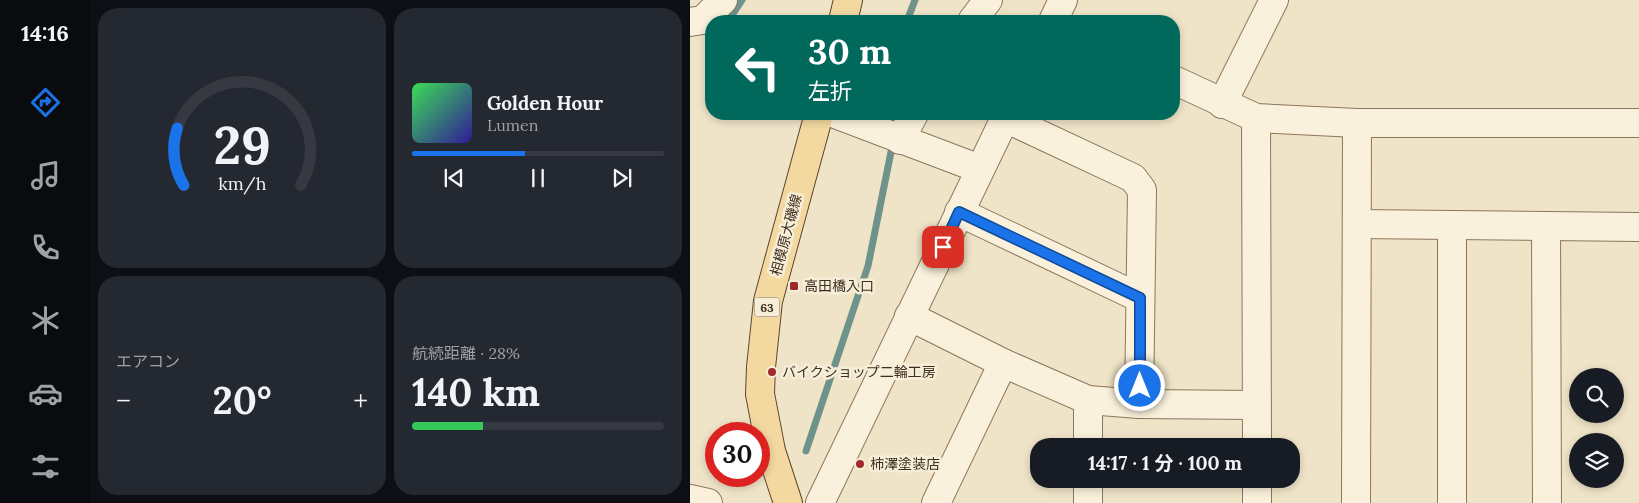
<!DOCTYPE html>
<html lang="ja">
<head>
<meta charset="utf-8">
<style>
  :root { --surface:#171b24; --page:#242831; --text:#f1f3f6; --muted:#9ea1a6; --line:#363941; --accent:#1a73e8 }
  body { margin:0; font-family:Lora,"Noto Sans JP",serif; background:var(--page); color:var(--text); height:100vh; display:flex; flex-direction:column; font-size:19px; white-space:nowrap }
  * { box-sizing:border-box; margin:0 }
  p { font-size:16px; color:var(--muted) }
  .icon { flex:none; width:28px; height:28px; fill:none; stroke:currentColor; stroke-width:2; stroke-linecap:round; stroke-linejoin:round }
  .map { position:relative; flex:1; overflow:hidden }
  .details { display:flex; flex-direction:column; gap:8px; padding:8px; background:#0d0f14; width:600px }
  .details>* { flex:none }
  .guide { position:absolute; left:15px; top:15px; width:475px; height:105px; border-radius:20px; box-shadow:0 2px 8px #0003; background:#00695c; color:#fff; overflow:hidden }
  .buttons { position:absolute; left:879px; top:368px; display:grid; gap:10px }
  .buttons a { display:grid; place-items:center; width:55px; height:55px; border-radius:50%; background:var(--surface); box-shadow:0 2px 8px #0003; font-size:25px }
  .speed { position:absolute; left:15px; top:422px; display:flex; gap:10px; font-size:25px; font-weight:700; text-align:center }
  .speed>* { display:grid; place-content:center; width:65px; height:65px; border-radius:50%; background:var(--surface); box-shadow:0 2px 8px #0003; line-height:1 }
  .speed .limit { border:8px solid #d22; background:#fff; color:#111 }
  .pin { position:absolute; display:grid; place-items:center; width:42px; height:42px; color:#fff; margin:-21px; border-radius:10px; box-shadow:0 2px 8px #0006 }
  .me { position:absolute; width:55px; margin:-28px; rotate:0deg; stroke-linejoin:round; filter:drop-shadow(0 0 4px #0008) }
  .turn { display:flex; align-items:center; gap:18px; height:105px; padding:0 20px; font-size:22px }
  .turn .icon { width:65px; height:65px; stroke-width:2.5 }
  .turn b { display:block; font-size:35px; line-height:42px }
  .big { font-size:38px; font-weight:700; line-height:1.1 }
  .details .widget { flex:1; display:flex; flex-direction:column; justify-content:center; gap:8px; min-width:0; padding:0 18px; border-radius:20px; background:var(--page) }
  .details .dial { align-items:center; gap:0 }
  .dial svg { height:130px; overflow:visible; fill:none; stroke:var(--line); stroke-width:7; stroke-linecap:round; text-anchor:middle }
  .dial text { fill:var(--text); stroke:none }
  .song { display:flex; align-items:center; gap:15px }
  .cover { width:60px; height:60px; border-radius:8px; background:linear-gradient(135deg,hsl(130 70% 55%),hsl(250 70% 35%)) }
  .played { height:5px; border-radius:2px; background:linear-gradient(90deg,var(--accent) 45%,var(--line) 45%) }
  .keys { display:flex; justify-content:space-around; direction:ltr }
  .heat { display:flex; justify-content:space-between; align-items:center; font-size:28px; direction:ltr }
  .charge { height:8px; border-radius:4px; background:linear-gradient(90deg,#34c759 28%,var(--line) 0) }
  .details .tiles { flex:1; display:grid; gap:8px; grid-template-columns:repeat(2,1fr) }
  .trip { position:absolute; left:340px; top:438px; width:270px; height:50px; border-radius:20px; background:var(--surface); box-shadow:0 2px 8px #0003; font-weight:700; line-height:50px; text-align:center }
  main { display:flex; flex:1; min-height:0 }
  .dock { display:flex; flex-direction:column; width:90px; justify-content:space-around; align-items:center; background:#090b0e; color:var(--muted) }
  .dock .icon { width:35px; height:35px }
  .dock .active { color:var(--accent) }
  .dock b { font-size:22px; color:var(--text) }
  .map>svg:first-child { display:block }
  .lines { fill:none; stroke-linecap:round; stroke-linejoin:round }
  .stream { stroke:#6f938a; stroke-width:7 }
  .minor-casing { stroke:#8d765c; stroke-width:30 }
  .major-casing { stroke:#5b4430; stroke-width:30 }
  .minor { stroke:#faf1dc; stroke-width:28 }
  .major { stroke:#f3d9a0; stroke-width:28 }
  .route-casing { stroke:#114b97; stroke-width:12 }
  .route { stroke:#1a73e8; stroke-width:9 }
  .poi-dot { fill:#9e2a2b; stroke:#f7eed8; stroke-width:2 }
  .labels { text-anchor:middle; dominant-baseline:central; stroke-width:5; stroke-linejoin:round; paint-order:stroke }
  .shield { fill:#f7eed8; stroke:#756857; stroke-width:1 }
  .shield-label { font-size:12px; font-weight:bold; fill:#3d2e20 }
  .street-label { font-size:14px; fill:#3d2e20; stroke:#f7eed8 }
  .poi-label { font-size:14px; fill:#3d2e20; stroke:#f7eed8; text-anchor:start }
</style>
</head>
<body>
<main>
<nav class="dock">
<b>14:16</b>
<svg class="icon active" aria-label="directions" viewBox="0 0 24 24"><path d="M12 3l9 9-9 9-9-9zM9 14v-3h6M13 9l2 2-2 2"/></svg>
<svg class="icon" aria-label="music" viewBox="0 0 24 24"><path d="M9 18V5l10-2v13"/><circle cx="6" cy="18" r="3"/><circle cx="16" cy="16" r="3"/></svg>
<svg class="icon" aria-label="phone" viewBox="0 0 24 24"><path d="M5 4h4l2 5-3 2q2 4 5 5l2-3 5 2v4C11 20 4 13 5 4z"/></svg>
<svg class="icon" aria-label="climate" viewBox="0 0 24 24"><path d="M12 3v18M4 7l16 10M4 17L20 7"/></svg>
<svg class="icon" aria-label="car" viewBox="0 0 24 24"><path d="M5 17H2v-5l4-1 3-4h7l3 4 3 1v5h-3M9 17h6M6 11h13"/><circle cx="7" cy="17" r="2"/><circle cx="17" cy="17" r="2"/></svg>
<svg class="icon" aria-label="filters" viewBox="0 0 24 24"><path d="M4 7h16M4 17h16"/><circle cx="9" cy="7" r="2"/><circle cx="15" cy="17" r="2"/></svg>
</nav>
<section class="details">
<div class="tiles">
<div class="widget dial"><svg viewBox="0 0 100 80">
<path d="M14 69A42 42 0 1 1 86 69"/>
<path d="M14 69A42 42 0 0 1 10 34" stroke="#1a73e8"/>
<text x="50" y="56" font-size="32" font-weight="700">29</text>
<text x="50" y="72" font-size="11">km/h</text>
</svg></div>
<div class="widget">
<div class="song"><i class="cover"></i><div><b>Golden Hour</b><p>Lumen</p></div></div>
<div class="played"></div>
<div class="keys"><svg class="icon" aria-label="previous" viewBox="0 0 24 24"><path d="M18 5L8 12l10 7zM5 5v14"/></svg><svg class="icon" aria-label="pause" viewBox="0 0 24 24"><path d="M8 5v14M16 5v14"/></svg><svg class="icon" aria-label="next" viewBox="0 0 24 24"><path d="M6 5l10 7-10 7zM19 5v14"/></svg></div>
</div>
<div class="widget"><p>エアコン</p>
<div class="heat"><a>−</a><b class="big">20°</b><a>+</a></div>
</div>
<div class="widget"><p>航続距離 · 28%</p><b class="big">140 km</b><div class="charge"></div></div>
</div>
</section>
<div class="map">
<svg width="949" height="503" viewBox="0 0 949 503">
  <rect width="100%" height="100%" fill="#f0e4c8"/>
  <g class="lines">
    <!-- stream -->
    <g class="stream">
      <path d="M38,21L52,0"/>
      <path d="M217,21L225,0"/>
      <path d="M203,114V131"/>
      <path d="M116,451L178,266L203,142"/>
    </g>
    <!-- minor casing -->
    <g class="minor-casing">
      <g id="minor">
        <path d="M282,21L298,0"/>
        <path d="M363,21L373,0"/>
        <path d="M0,22L13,20L33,0"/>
        <path d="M484,80L566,118L667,123H949"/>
        <path d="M532,104L584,0"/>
        <path d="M145,114L290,169"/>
        <path d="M315,118L443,178L452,190L449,404"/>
        <path d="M566,118L567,446"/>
        <path d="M210,140L224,114"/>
        <path d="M269,212L450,298"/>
        <path d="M667,224L949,227"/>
        <path d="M762,225V503"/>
        <path d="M856,226L857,503"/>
        <path d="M219,316L313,363L398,400L449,404L566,405"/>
        <path d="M398,446V400"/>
        <path d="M567,479V503"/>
        <path d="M0,499L18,503"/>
        <path d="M130,503L317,114"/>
        <path d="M246,503L313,363"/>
        <path d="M398,503V479"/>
        <path d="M666,503L667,123"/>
      </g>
    </g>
    <!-- major casing -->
    <g class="major-casing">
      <g id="major">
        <path d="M153,21L158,0"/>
        <path d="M98,503L81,451L70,394L71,367L78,301L129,114"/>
      </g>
    </g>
    <!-- minor -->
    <use href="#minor" class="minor"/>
    <!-- major -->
    <use href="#major" class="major"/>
  </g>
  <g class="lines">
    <!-- route casing -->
    <g class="route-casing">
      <path id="route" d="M253,247L269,212L450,298V386"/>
    </g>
    <!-- route -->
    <use href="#route" class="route"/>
  </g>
  <!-- markers -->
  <g class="poi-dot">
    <rect x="99" y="281" width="10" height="10" rx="2.5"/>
    <circle cx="82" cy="372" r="5"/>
    <circle cx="170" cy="464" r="5"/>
  </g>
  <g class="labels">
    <!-- shield labels -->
    <rect class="shield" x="64.5" y="297.5" width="25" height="19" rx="4"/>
    <g class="shield-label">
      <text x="77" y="307">63</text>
    </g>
    <!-- street labels -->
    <g class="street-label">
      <text transform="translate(96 235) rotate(-75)">相模原大磯線</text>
    </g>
    <!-- poi labels -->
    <g class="poi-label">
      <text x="114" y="286">高田橋入口</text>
      <text x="92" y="372">バイクショップ二輪工房</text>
      <text x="180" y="464">柿澤塗装店</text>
    </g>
  </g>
</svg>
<div class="buttons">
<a><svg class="icon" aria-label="search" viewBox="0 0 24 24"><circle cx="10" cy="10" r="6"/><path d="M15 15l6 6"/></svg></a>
<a><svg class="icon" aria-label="layers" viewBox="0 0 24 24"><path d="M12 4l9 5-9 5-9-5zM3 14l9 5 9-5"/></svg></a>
</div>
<div class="speed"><div class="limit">30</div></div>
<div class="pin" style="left:253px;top:247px;background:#d93025"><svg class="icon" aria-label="arrive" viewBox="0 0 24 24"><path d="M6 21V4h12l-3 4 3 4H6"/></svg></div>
<svg class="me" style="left:450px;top:386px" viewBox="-20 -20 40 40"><circle r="17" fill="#1a73e8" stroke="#fff" stroke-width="3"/><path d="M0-11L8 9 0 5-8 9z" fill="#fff"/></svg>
<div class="trip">14:17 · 1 分 · 100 m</div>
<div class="guide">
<div class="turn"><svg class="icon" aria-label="left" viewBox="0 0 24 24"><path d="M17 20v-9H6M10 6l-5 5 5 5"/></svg><div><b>30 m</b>左折</div></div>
</div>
</div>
</main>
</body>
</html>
